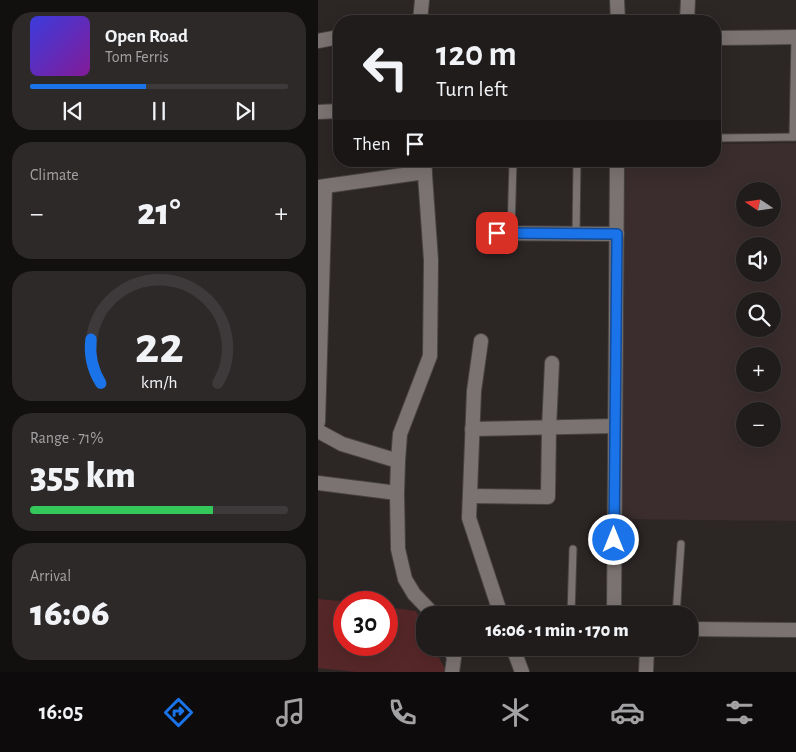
<!DOCTYPE html>
<html lang="en">
<head>
<meta charset="utf-8">
<style>
  :root { --surface:#211c1c; --page:#2d2929; --text:#f1f3f6; --muted:#a2a1a3; --line:#3e3a3b; --accent:#1a73e8 }
  body { margin:0; font-family:"Alegreya Sans",sans-serif; background:var(--page); color:var(--text); height:100vh; display:flex; flex-direction:column; font-size:19px; white-space:nowrap }
  * { box-sizing:border-box; margin:0 }
  p { font-size:16px; color:var(--muted) }
  .icon { flex:none; width:28px; height:28px; fill:none; stroke:currentColor; stroke-width:2; stroke-linecap:round; stroke-linejoin:round }
  .map { position:relative; flex:1; overflow:hidden }
  .panel { display:flex; flex-direction:column; gap:12px; padding:12px; background:#120f0f; width:318px }
  .panel>* { flex:none }
  .top-card { position:absolute; left:15px; top:15px; width:388px; height:152px; border-radius:20px; box-shadow:0 5px 20px #0002,0 0 0 1px var(--line); background:#211c1c; color:var(--text); overflow:hidden }
  .needle { width:32px; rotate:283deg }
  .buttons { position:absolute; left:418px; top:182px; display:grid; gap:10px }
  .buttons a { display:grid; place-items:center; width:45px; height:45px; border-radius:50%; background:var(--surface); box-shadow:0 5px 20px #0002,0 0 0 1px var(--line); font-size:25px }
  .speed { position:absolute; left:15px; top:591px; display:flex; gap:10px; font-size:25px; font-weight:700; text-align:center }
  .speed>* { display:grid; place-content:center; width:65px; height:65px; border-radius:50%; background:var(--surface); box-shadow:0 5px 20px #0002,0 0 0 1px var(--line); line-height:1 }
  .speed .limit { border:8px solid #d22; background:#fff; color:#111 }
  .pin { position:absolute; display:grid; place-items:center; width:42px; height:42px; color:#fff; margin:-21px; border-radius:10px; box-shadow:0 2px 8px #0006 }
  .me { position:absolute; width:55px; margin:-28px; rotate:0deg; stroke-linejoin:round; filter:drop-shadow(0 0 4px #0008) }
  .turn { display:flex; align-items:center; gap:18px; height:105px; padding:0 20px; font-size:22px }
  .turn .icon { width:65px; height:65px; stroke-width:2.5 }
  .turn b { display:block; font-size:35px; line-height:42px }
  .then { display:flex; align-items:center; height:48px; padding:0 20px; background:#0003; gap:10px; font-size:19px }
  .big { font-size:38px; font-weight:800; line-height:1.1 }
  .panel .tile { flex:1; display:flex; flex-direction:column; justify-content:center; gap:8px; min-width:0; padding:0 18px; border-radius:20px; background:var(--page) }
  .panel .dial { align-items:center; gap:0 }
  .dial svg { height:130px; overflow:visible; fill:none; stroke:var(--line); stroke-width:7; stroke-linecap:round; text-anchor:middle }
  .dial text { fill:var(--text); stroke:none }
  .song { display:flex; align-items:center; gap:15px }
  .cover { width:60px; height:60px; border-radius:8px; background:linear-gradient(135deg,hsl(240 70% 55%),hsl(290 70% 35%)) }
  .played { height:5px; border-radius:2px; background:linear-gradient(90deg,var(--accent) 45%,var(--line) 45%) }
  .keys { display:flex; justify-content:space-around; direction:ltr }
  .heat { display:flex; justify-content:space-between; align-items:center; font-size:28px; direction:ltr }
  .charge { height:8px; border-radius:4px; background:linear-gradient(90deg,#34c759 71%,var(--line) 0) }
  .trip { position:absolute; left:98px; top:606px; width:282px; height:50px; border-radius:20px; background:var(--surface); box-shadow:0 5px 20px #0002,0 0 0 1px var(--line); font-weight:800; line-height:50px; text-align:center }
  .tabs { display:flex; height:80px; justify-content:space-around; align-items:center; background:#0d0b0b; color:var(--muted) }
  .tabs .icon { width:35px; height:35px }
  .tabs .selected { color:var(--accent) }
  .tabs b { font-size:22px; color:var(--text) }
  main { display:flex; flex:1; min-height:0 }
  .map>svg:first-child { display:block }
  .built { fill:#3b2d2d; fill-rule:evenodd }
  .green { fill:#562728 }
  .lines { fill:none; stroke-linecap:round; stroke-linejoin:round }
  .service-casing { stroke:#484343; stroke-width:9 }
  .minor-casing { stroke:#484343; stroke-width:16 }
  .service { stroke:#7b7372; stroke-width:7 }
  .minor { stroke:#7b7372; stroke-width:14 }
  .route-casing { stroke:#114b97; stroke-width:12 }
  .route { stroke:#1a73e8; stroke-width:9 }
</style>
</head>
<body>
<main>
<section class="panel">
<div class="tile">
<div class="song"><i class="cover"></i><div><b>Open Road</b><p>Tom Ferris</p></div></div>
<div class="played"></div>
<div class="keys"><svg class="icon" aria-label="previous" viewBox="0 0 24 24"><path d="M18 5L8 12l10 7zM5 5v14"/></svg><svg class="icon" aria-label="pause" viewBox="0 0 24 24"><path d="M8 5v14M16 5v14"/></svg><svg class="icon" aria-label="next" viewBox="0 0 24 24"><path d="M6 5l10 7-10 7zM19 5v14"/></svg></div>
</div>
<div class="tile"><p>Climate</p>
<div class="heat"><a>−</a><b class="big">21°</b><a>+</a></div>
</div>
<div class="tile dial"><svg viewBox="0 0 100 80">
<path d="M14 69A42 42 0 1 1 86 69"/>
<path d="M14 69A42 42 0 0 1 8 42" stroke="#1a73e8"/>
<text x="50" y="56" font-size="32" font-weight="700">22</text>
<text x="50" y="72" font-size="11">km/h</text>
</svg></div>
<div class="tile"><p>Range · 71%</p><b class="big">355 km</b><div class="charge"></div></div>
<div class="tile"><p>Arrival</p><b class="big">16:06</b></div>
</section>
<div class="map">
<svg width="479" height="672" viewBox="0 0 479 672">
  <rect width="100%" height="100%" fill="#2c2625"/>
  <!-- built -->
  <path class="built" d="M478,143V521L303,519L305,161H396V144ZM426,191H454V219H426ZM426,246H454V274H426ZM426,301H454V329H426ZM426,356H454V384H426ZM426,411H454V439H426Z"/>
  <!-- green -->
  <path class="green" d="M0,599L31,602H26V645H69V607L98,611L106,628V648H116L127,669V672H38L0,668Z"/>
  <g class="lines">
    <!-- service casing -->
    <g class="service-casing">
      <g id="service">
        <path d="M475,137L477,37"/>
        <path d="M396,138L478,137"/>
        <path d="M193,233L195,161"/>
        <path d="M258,234L259,161"/>
        <path d="M253,615L255,549"/>
        <path d="M358,615L363,544"/>
      </g>
    </g>
    <!-- minor casing -->
    <g class="minor-casing">
      <g id="minor">
        <path d="M299,0L300,21"/>
        <path d="M102,21L104,0"/>
        <path d="M369,21L370,0"/>
        <path d="M396,38L479,37"/>
        <path d="M0,41L21,37"/>
        <path d="M0,112L21,111"/>
        <path d="M106,161L113,260L112,356L82,434L80,461L79,493L80,549L87,579L96,594L116,615"/>
        <path d="M0,187L107,172"/>
        <path d="M166,233L299,234"/>
        <path d="M163,341L156,391L151,518L183,615"/>
        <path d="M0,422L7,187"/>
        <path d="M154,429L297,426"/>
        <path d="M0,431L24,444L80,461"/>
        <path d="M0,483L79,493"/>
        <path d="M152,496L230,497L231,428L234,363"/>
        <path d="M296,615L299,161"/>
        <path d="M371,629L479,630"/>
        <path d="M132,648L136,658L134,672"/>
        <path d="M195,648L204,672"/>
        <path d="M328,672L329,648"/>
      </g>
    </g>
    <!-- service -->
    <use href="#service" class="service"/>
    <!-- minor -->
    <use href="#minor" class="minor"/>
  </g>
  <g class="lines">
    <!-- route casing -->
    <g class="route-casing">
      <path id="route" d="M179,233L299,234L296,540"/>
    </g>
    <!-- route -->
    <use href="#route" class="route"/>
  </g>
</svg>
<div class="buttons">
<a><svg class="needle" viewBox="-14 -14 28 28"><path d="M0-13l5 13h-10z" fill="#e53935"/><path d="M0 13l5-13h-10z" fill="#a2a1a3"/></svg></a>
<a><svg class="icon" aria-label="sound" viewBox="0 0 24 24"><path d="M4 9h4l5-4v14l-5-4H4zM17 9q2 3 0 6"/></svg></a>
<a><svg class="icon" aria-label="search" viewBox="0 0 24 24"><circle cx="10" cy="10" r="6"/><path d="M15 15l6 6"/></svg></a>
<a>+</a>
<a>−</a>
</div>
<div class="speed"><div class="limit">30</div></div>
<div class="pin" style="left:179px;top:233px;background:#d93025"><svg class="icon" aria-label="arrive" viewBox="0 0 24 24"><path d="M6 21V4h12l-3 4 3 4H6"/></svg></div>
<svg class="me" style="left:296px;top:540px" viewBox="-20 -20 40 40"><circle r="17" fill="#1a73e8" stroke="#fff" stroke-width="3"/><path d="M0-11L8 9 0 5-8 9z" fill="#fff"/></svg>
<div class="trip">16:06 · 1 min · 170 m</div>
<div class="top-card">
<div class="turn"><svg class="icon" aria-label="left" viewBox="0 0 24 24"><path d="M17 20v-9H6M10 6l-5 5 5 5"/></svg><div><b>120 m</b>Turn left</div></div>
<div class="then">Then<svg class="icon" aria-label="arrive" viewBox="0 0 24 24"><path d="M6 21V4h12l-3 4 3 4H6"/></svg></div>
</div>
</div>
</main>
<nav class="tabs">
<b>16:05</b>
<svg class="icon selected" aria-label="directions" viewBox="0 0 24 24"><path d="M12 3l9 9-9 9-9-9zM9 14v-3h6M13 9l2 2-2 2"/></svg>
<svg class="icon" aria-label="music" viewBox="0 0 24 24"><path d="M9 18V5l10-2v13"/><circle cx="6" cy="18" r="3"/><circle cx="16" cy="16" r="3"/></svg>
<svg class="icon" aria-label="phone" viewBox="0 0 24 24"><path d="M5 4h4l2 5-3 2q2 4 5 5l2-3 5 2v4C11 20 4 13 5 4z"/></svg>
<svg class="icon" aria-label="climate" viewBox="0 0 24 24"><path d="M12 3v18M4 7l16 10M4 17L20 7"/></svg>
<svg class="icon" aria-label="car" viewBox="0 0 24 24"><path d="M5 17H2v-5l4-1 3-4h7l3 4 3 1v5h-3M9 17h6M6 11h13"/><circle cx="7" cy="17" r="2"/><circle cx="17" cy="17" r="2"/></svg>
<svg class="icon" aria-label="filters" viewBox="0 0 24 24"><path d="M4 7h16M4 17h16"/><circle cx="9" cy="7" r="2"/><circle cx="15" cy="17" r="2"/></svg>
</nav>
</body>
</html>
